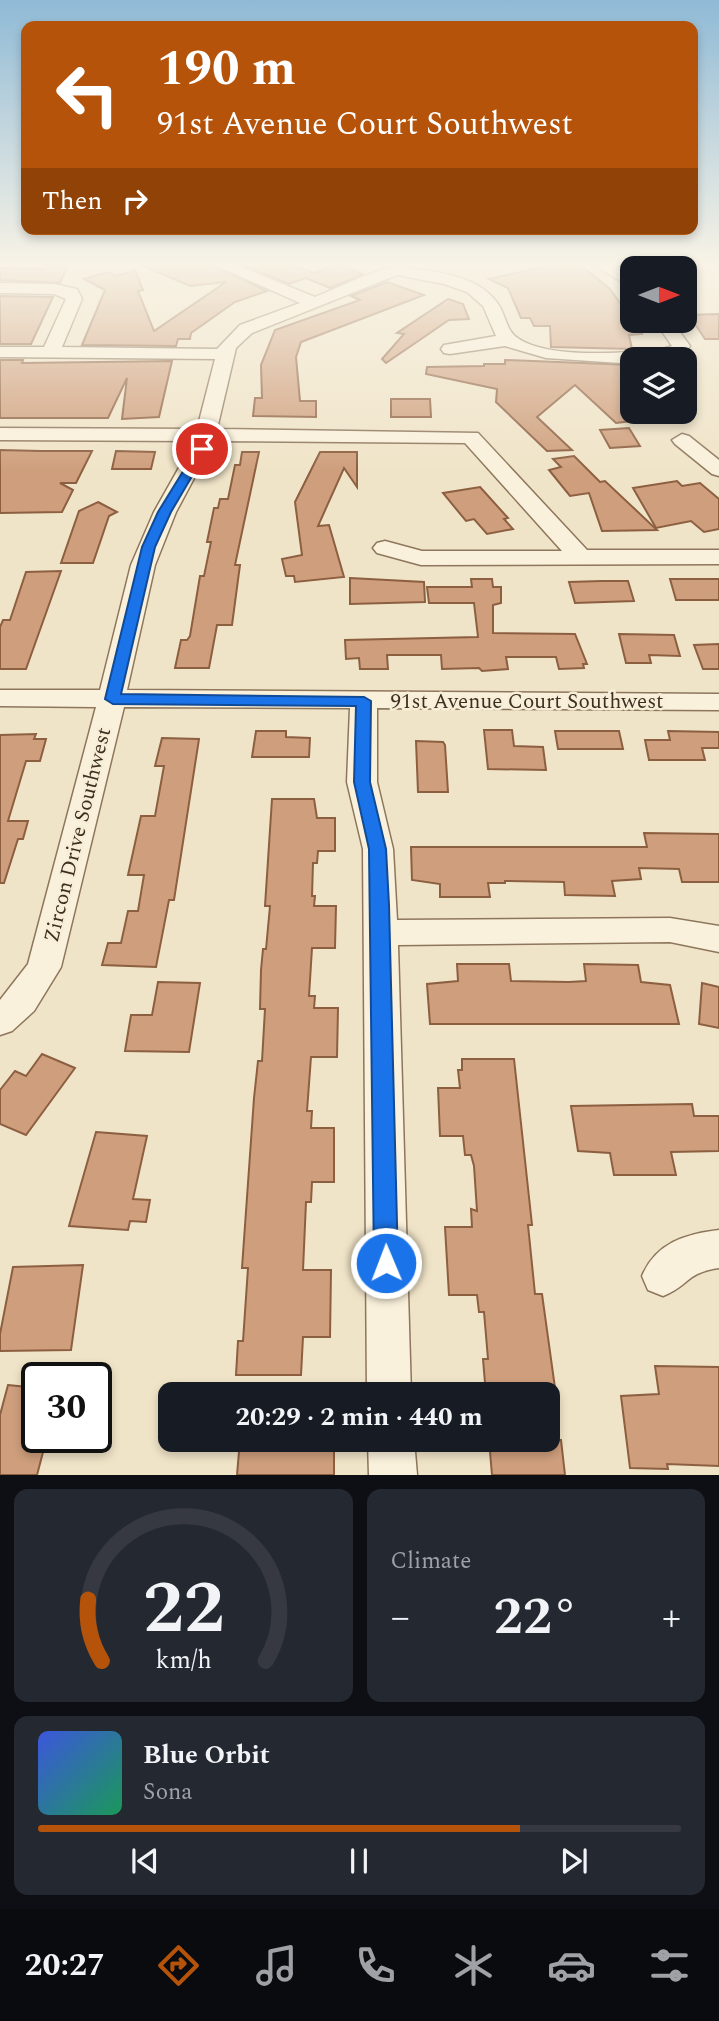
<!DOCTYPE html>
<html lang="en">
<head>
<meta charset="utf-8">
<style>
  :root { --surface:#171b24; --page:#242831; --text:#f1f3f6; --muted:#9ea1a6; --line:#363941; --accent:#b45309 }
  body { margin:0; font-family:Spectral,serif; background:var(--page); color:var(--text); height:100vh; display:flex; flex-direction:column; font-size:26px; white-space:nowrap }
  * { box-sizing:border-box; margin:0 }
  p { font-size:23px; color:var(--muted) }
  .icon { flex:none; width:38px; height:38px; fill:none; stroke:currentColor; stroke-width:2; stroke-linecap:round; stroke-linejoin:round }
  .map { position:relative; height:1475px; overflow:hidden }
  .drawer { display:flex; flex-direction:column; gap:14px; padding:14px; background:#0d0f14; flex:1 }
  .drawer>* { flex:none }
  .banner { position:absolute; left:21px; top:21px; width:677px; height:214px; border-radius:14px; box-shadow:0 4px 10px #0003; background:#b45309; color:#fff; overflow:hidden }
  .needle { width:46px; rotate:90deg }
  .tools { position:absolute; left:620px; top:256px; display:grid; gap:14px }
  .tools a { display:grid; place-items:center; width:77px; height:77px; border-radius:14px; background:var(--surface); box-shadow:0 4px 10px #0003; font-size:35px }
  .speed { position:absolute; left:21px; top:1362px; display:flex; gap:14px; font-size:35px; font-weight:700; text-align:center }
  .speed>* { display:grid; place-content:center; width:91px; height:91px; border-radius:50%; background:var(--surface); box-shadow:0 4px 10px #0003; line-height:1 }
  .speed .limit { border:4px solid #111; border-radius:10px; background:#fff; color:#111 }
  .pin { position:absolute; display:grid; place-items:center; width:60px; height:60px; color:#fff; margin:-30px; border:4px solid #fff; border-radius:50%; box-shadow:0 2px 7px #0007 }
  .me { position:absolute; width:77px; margin:-38px; rotate:359deg; stroke-linejoin:round; filter:drop-shadow(0 0 5px #0008) }
  .turn { display:flex; align-items:center; gap:24px; height:147px; padding:0 21px; font-size:32px }
  .turn .icon { width:91px; height:91px; stroke-width:2.5 }
  .turn b { display:block; font-size:49px; line-height:60px }
  .then { display:flex; align-items:center; height:66px; padding:0 21px; background:#0003; gap:14px; font-size:26px }
  .big { font-size:52px; font-weight:700; line-height:1.1 }
  .drawer .tile { flex:1; display:flex; flex-direction:column; justify-content:center; gap:10px; min-width:0; padding:0 24px; border-radius:14px; background:var(--page) }
  .drawer .dial { align-items:center; gap:0 }
  .dial svg { height:182px; overflow:visible; fill:none; stroke:var(--line); stroke-width:7; stroke-linecap:round; text-anchor:middle }
  .dial text { fill:var(--text); stroke:none }
  .song { display:flex; align-items:center; gap:21px }
  .cover { width:84px; height:84px; border-radius:10px; background:linear-gradient(135deg,hsl(230 70% 55%),hsl(150 70% 35%)) }
  .played { height:7px; border-radius:4px; background:linear-gradient(90deg,var(--accent) 75%,var(--line) 75%) }
  .keys { display:flex; justify-content:space-around; direction:ltr }
  .heat { display:flex; justify-content:space-between; align-items:center; font-size:38px; direction:ltr }
  .drawer .tiles { flex:1; display:grid; gap:14px; grid-template-columns:1fr 1fr }
  .tile:last-child { grid-column:span 2 }
  .trip { position:absolute; left:158px; top:1382px; width:402px; height:70px; border-radius:14px; background:var(--surface); box-shadow:0 4px 10px #0003; font-weight:700; line-height:70px; text-align:center }
  .dock { display:flex; height:112px; justify-content:space-around; align-items:center; background:#090b0e; color:var(--muted) }
  .dock .icon { width:49px; height:49px }
  .dock .current { color:var(--accent) }
  .dock b { font-size:32px; color:var(--text) }
  .map>svg:first-child { display:block }
  .building { fill:#cf9f7d; stroke:#8d5f41; stroke-width:2 }
  .lines { fill:none; stroke-linecap:round; stroke-linejoin:round }
  .minor-casing { stroke:#8d765c; stroke-width:3 }
  .minor { fill:#faf1dc; fill-rule:evenodd }
  .route { fill:#1a73e8; stroke:#114b97; stroke-width:2 }
  .labels { text-anchor:middle; dominant-baseline:central; stroke-width:5; stroke-linejoin:round; paint-order:stroke }
  .street-label { font-size:21px; fill:#3d2e20; stroke:#f7eed8 }
</style>
</head>
<body>
<div class="map">
<svg width="719" height="1475" viewBox="0 0 719 1475">
  <rect width="100%" height="100%" fill="#f0e4c8"/>
  <!-- building -->
  <g class="building">
    <path d="M139,264H210L267,291L235,302L191,333L190,339H178L176,346L82,345L105,290L84,279L108,272L116,276L135,270L143,290L138,291L154,331L226,282L190,286Z"/>
    <path d="M241,264H289L314,273L337,264L363,274L330,288L306,278L289,284Z"/>
    <path d="M556,264H579L610,289L642,334L629,335L632,349L551,347L550,326H534L530,318H521L508,288L489,279Z"/>
    <path d="M47,265L68,266L60,283L0,280V268L45,269Z"/>
    <path d="M387,282L424,295L301,342L296,357L300,401H316V417L253,416L255,398H262L261,365L275,330L360,300L351,296Z"/>
    <path d="M0,296L53,297L31,344H0Z"/>
    <path d="M448,299L463,304L469,319L449,320L386,363L382,359L404,334L397,333Z"/>
    <path d="M719,314V339H705L689,315Z"/>
    <path d="M0,360H23L22,363L172,361L159,417L122,419L127,378L108,418H0Z"/>
    <path d="M505,360L632,365V421L616,423L575,385L537,417L572,450L547,451L496,402L497,389L426,374L427,367L484,366V364H505Z"/>
    <path d="M391,399H430L431,417H391Z"/>
    <path d="M629,428L640,446L610,448L600,430Z"/>
    <path d="M0,450L41,451H92L76,483H60L73,490L62,512L0,513Z"/>
    <path d="M116,451L155,452L151,469H112Z"/>
    <path d="M242,452H259L235,565H240L232,625H217L209,668H175L181,640H187L190,636L200,576H204L211,542H207L214,508H218L220,499H228L235,465H240Z"/>
    <path d="M320,452H357V487L344,468L318,526L329,525L344,577L295,582L294,576H286L282,559L302,555L295,502Z"/>
    <path d="M574,456L600,482L605,481L657,530L602,531L589,493L570,496L549,470L561,467L553,459Z"/>
    <path d="M677,481L682,486L700,483L719,499V529L704,532L691,521L656,528L633,488Z"/>
    <path d="M480,487L508,518L504,519L513,529L487,534L474,519L466,521L443,493Z"/>
    <path d="M98,502L117,512L109,516L93,563H61L79,511Z"/>
    <path d="M61,571L26,669H0V627L3,620H10L26,572Z"/>
    <path d="M350,578L424,582L425,602L350,604Z"/>
    <path d="M471,579H492L493,587H501V603L493,605V633L575,634L587,664H583L584,668L559,669L556,657H506L508,669L482,671L479,668L442,669L441,655H387L388,669H360L359,658L346,659L345,640L478,637L474,603H429L427,587H472Z"/>
    <path d="M670,579H719V600H676Z"/>
    <path d="M602,581H628L634,601L575,603L569,582Z"/>
    <path d="M619,634L674,635L680,656L649,655L651,663H626Z"/>
    <path d="M719,644V669H703L694,645Z"/>
    <path d="M484,730H512L514,746L543,747L546,770L488,769Z"/>
    <path d="M256,731H286V737L310,738L309,757H252Z"/>
    <path d="M555,731H619L623,749H558Z"/>
    <path d="M668,731L719,732V748H702L705,760H649L645,740H670Z"/>
    <path d="M36,734L34,739H46L40,761H26L8,821H28L23,839H18L4,883H0V735Z"/>
    <path d="M162,738L199,739L174,900H169L156,967L102,965L108,943H121L128,911H138L144,875H128L141,816H155L164,766H155Z"/>
    <path d="M416,741L443,742L445,745L448,792H418Z"/>
    <path d="M272,799H314L317,818H335V851H318L317,863H313L312,896H315L314,906H336L335,948H312L309,996H315L314,1008H338L337,1057H311L307,1111H312L311,1128H334V1182H312L311,1202H306L303,1270H331L330,1337H303L301,1375H236L238,1341H243L248,1268H242L254,1098L258,1061H262L265,1009H260L261,970L263,949H266L270,906H265Z"/>
    <path d="M644,833L719,834V882H682L679,869L639,868L641,879L612,881L615,896L565,895L564,882L505,881V883H488L490,897H440V884L412,880L411,847H647Z"/>
    <path d="M457,964H509L511,981L569,982L586,981L584,964L638,965L641,982L670,985L679,1024H430L427,984L458,981Z"/>
    <path d="M158,982L200,983L189,1052L125,1051L131,1015H152Z"/>
    <path d="M702,983L719,987V1028L699,1024Z"/>
    <path d="M42,1054L75,1068L26,1135L0,1124V1090L15,1071L26,1076Z"/>
    <path d="M462,1059H514L532,1225H528L535,1294H542L556,1395H486L483,1359H488L484,1312H479L477,1295H449L445,1227H472L471,1209L477,1211L474,1166L471,1155H465L463,1136H440L438,1088H460L458,1070H462Z"/>
    <path d="M692,1104L694,1116H719V1151L671,1152L676,1175H614L610,1153L578,1151L571,1106Z"/>
    <path d="M96,1132L147,1136L133,1199L150,1200L146,1222L130,1221L128,1230L69,1226Z"/>
    <path d="M83,1265L71,1350L0,1351V1334L13,1267Z"/>
    <path d="M655,1366L719,1367V1466L667,1464L668,1469L630,1468L621,1396L659,1394Z"/>
    <path d="M8,1385L37,1388V1437H47L37,1475H0V1415Z"/>
    <path d="M240,1440H303V1450H334V1475H237Z"/>
    <path d="M489,1440H561L565,1475H492Z"/>
  </g>
  <g class="lines">
    <!-- minor casing -->
    <g class="minor-casing">
      <g id="minor">
        <path d="M212,264H234L315,297C343,286 384,264 412,264L409,268C441,273 482,276 500,307C506,318 507,332 519,339C550,359 626,353 663,349L672,346L654,320H671L690,346L683,355L677,356L632,359V362L620,363L546,358L505,346L450,354L444,353L441,349L444,345L496,336L483,306L467,292L444,284L397,275L252,333L236,348L217,429L478,433L587,550H719V564L421,565L377,553L373,548L377,543L385,541L422,551H562L465,443L214,441L176,512L155,565L127,690L719,694V710L377,708V782L393,849L397,920L670,918L719,926V952L670,942L398,945L411,1395H367L363,849L347,782L350,708L124,707L61,967L34,1011L12,1031L0,1035V1000L28,964L96,707L0,706V690H100L131,565L154,512L194,441L0,440V428L197,429L215,359L0,357V347H44L66,299L54,294L0,293V283L54,284L77,289L82,299L62,347L217,349L240,325L300,303Z"/>
        <path d="M592,264H611L632,276V288Z"/>
        <path d="M682,434L689,436L719,460V476L712,474L675,444L672,440Z"/>
        <path d="M719,1230V1268C685,1273 689,1286 663,1296L648,1290L642,1276C656,1243 685,1234 719,1230Z"/>
        <path d="M368,1440H414L417,1475H369Z"/>
      </g>
    </g>
    <!-- minor -->
    <use href="#minor" class="minor"/>
  </g>
  <!-- sky -->
  <linearGradient id="sky" x2="0" y2="1"><stop stop-color="#8fbad6"/><stop offset="0.56" stop-color="#f8f3e6"/><stop offset="1" stop-color="#f8f3e6" stop-opacity="0"/></linearGradient>
  <rect width="719" height="471" fill="url(#sky)"/>
  <!-- route -->
  <path class="route" d="M198,447L208,449L171,512L155,547L121,694L364,697L371,701L370,782L386,849L389,905L398,1263L395,1271L386,1275L378,1271L374,1263L369,849L354,782L356,706L113,704L105,699L142,547L158,512Z"/>
  <g class="labels">
    <!-- street labels -->
    <g class="street-label">
      <text x="527" y="702">91st Avenue Court Southwest</text>
      <text transform="translate(78 835) rotate(-76)">Zircon Drive Southwest</text>
    </g>
  </g>
</svg>
<div class="tools">
<a><svg class="needle" viewBox="-14 -14 28 28"><path d="M0-13l5 13h-10z" fill="#e53935"/><path d="M0 13l5-13h-10z" fill="#9ea1a6"/></svg></a>
<a><svg class="icon" aria-label="layers" viewBox="0 0 24 24"><path d="M12 4l9 5-9 5-9-5zM3 14l9 5 9-5"/></svg></a>
</div>
<div class="speed"><div class="limit">30</div></div>
<div class="pin" style="left:202px;top:449px;background:#d93025"><svg class="icon" aria-label="arrive" viewBox="0 0 24 24"><path d="M6 21V4h12l-3 4 3 4H6"/></svg></div>
<svg class="me" style="left:386px;top:1263px" viewBox="-20 -20 40 40"><circle r="17" fill="#1a73e8" stroke="#fff" stroke-width="3"/><path d="M0-11L8 9 0 5-8 9z" fill="#fff"/></svg>
<div class="trip">20:29 · 2 min · 440 m</div>
<div class="banner">
<div class="turn"><svg class="icon" aria-label="left" viewBox="0 0 24 24"><path d="M17 20v-9H6M10 6l-5 5 5 5"/></svg><div><b>190 m</b>91st Avenue Court Southwest</div></div>
<div class="then">Then<svg class="icon" aria-label="right" viewBox="0 0 24 24"><path d="M7 20v-9h11M14 6l5 5-5 5"/></svg></div>
</div>
</div>
<section class="drawer">
<div class="tiles">
<div class="tile dial"><svg viewBox="0 0 100 80">
<path d="M14 69A42 42 0 1 1 86 69"/>
<path d="M14 69A42 42 0 0 1 8 42" stroke="#b45309"/>
<text x="50" y="56" font-size="32" font-weight="700">22</text>
<text x="50" y="72" font-size="11">km/h</text>
</svg></div>
<div class="tile"><p>Climate</p>
<div class="heat"><a>−</a><b class="big">22°</b><a>+</a></div>
</div>
<div class="tile">
<div class="song"><i class="cover"></i><div><b>Blue Orbit</b><p>Sona</p></div></div>
<div class="played"></div>
<div class="keys"><svg class="icon" aria-label="previous" viewBox="0 0 24 24"><path d="M18 5L8 12l10 7zM5 5v14"/></svg><svg class="icon" aria-label="pause" viewBox="0 0 24 24"><path d="M8 5v14M16 5v14"/></svg><svg class="icon" aria-label="next" viewBox="0 0 24 24"><path d="M6 5l10 7-10 7zM19 5v14"/></svg></div>
</div>
</div>
</section>
<nav class="dock">
<b>20:27</b>
<svg class="icon current" aria-label="directions" viewBox="0 0 24 24"><path d="M12 3l9 9-9 9-9-9zM9 14v-3h6M13 9l2 2-2 2"/></svg>
<svg class="icon" aria-label="music" viewBox="0 0 24 24"><path d="M9 18V5l10-2v13"/><circle cx="6" cy="18" r="3"/><circle cx="16" cy="16" r="3"/></svg>
<svg class="icon" aria-label="phone" viewBox="0 0 24 24"><path d="M5 4h4l2 5-3 2q2 4 5 5l2-3 5 2v4C11 20 4 13 5 4z"/></svg>
<svg class="icon" aria-label="climate" viewBox="0 0 24 24"><path d="M12 3v18M4 7l16 10M4 17L20 7"/></svg>
<svg class="icon" aria-label="car" viewBox="0 0 24 24"><path d="M5 17H2v-5l4-1 3-4h7l3 4 3 1v5h-3M9 17h6M6 11h13"/><circle cx="7" cy="17" r="2"/><circle cx="17" cy="17" r="2"/></svg>
<svg class="icon" aria-label="filters" viewBox="0 0 24 24"><path d="M4 7h16M4 17h16"/><circle cx="9" cy="7" r="2"/><circle cx="15" cy="17" r="2"/></svg>
</nav>
</body>
</html>
